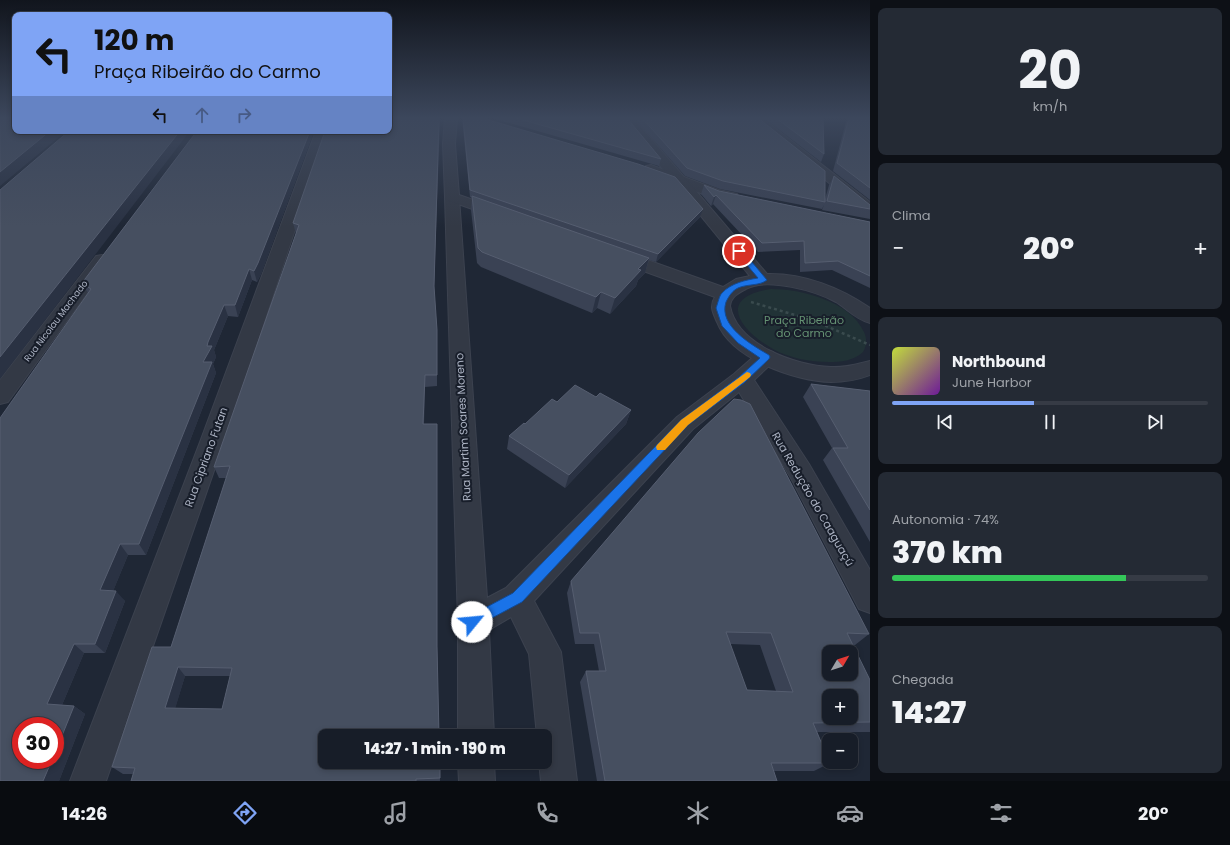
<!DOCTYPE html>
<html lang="pt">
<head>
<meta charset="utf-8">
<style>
  :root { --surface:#171d28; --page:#242a34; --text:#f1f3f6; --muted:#9ea2a8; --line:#363b45; --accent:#7fa4f5 }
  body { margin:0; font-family:Poppins,sans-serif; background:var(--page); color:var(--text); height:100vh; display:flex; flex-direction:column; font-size:15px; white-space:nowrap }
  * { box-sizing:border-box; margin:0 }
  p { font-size:13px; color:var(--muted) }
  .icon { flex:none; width:22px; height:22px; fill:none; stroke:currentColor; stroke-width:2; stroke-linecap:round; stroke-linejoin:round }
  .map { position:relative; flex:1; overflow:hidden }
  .drawer { display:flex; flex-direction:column; gap:8px; padding:8px; background:#0d1016; width:360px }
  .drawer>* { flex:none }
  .top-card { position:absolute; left:12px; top:12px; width:380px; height:122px; border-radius:8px; box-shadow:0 2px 6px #0003,0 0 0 1px var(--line); background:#7fa4f5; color:#111; overflow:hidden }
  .needle { width:26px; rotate:51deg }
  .controls { position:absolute; left:822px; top:645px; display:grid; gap:8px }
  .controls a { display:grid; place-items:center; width:36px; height:36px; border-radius:8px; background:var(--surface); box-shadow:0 2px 6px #0003,0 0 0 1px var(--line); font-size:20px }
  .speed { position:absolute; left:12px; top:717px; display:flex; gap:8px; font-size:20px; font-weight:700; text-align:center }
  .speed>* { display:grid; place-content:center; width:52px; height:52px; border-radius:50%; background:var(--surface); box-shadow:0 2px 6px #0003,0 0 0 1px var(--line); line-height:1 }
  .speed .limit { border:6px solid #d22; background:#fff; color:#111 }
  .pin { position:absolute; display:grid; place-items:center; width:34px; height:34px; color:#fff; margin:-17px; border:2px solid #fff; border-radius:50%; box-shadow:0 1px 4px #0007 }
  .me { position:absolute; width:44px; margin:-22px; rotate:62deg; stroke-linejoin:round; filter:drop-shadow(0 0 3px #0008) }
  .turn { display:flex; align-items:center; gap:14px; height:84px; padding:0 16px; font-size:18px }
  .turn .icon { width:52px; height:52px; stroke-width:2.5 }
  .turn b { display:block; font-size:28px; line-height:34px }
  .lanes { display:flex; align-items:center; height:38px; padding:0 16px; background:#0003; justify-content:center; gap:20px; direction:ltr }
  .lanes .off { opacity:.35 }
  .big { font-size:30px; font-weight:800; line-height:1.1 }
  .drawer .card { flex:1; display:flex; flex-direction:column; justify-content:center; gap:6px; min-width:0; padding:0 14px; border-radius:8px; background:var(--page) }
  .drawer .dial { align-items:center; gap:0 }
  .dial b { font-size:52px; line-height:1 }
  .song { display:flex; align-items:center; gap:12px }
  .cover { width:48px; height:48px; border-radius:6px; background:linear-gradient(135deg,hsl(70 70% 55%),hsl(280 70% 35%)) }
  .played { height:4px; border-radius:2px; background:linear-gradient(90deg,var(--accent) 45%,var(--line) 45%) }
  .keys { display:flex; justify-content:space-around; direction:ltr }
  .heat { display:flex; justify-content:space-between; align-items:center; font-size:22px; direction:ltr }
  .charge { height:6px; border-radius:3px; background:linear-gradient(90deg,#34c759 74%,var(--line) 0) }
  .trip { position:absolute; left:318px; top:729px; width:234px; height:40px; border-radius:8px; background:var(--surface); box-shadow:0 2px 6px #0003,0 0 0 1px var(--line); font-weight:800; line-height:40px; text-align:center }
  .tabs { display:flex; height:64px; justify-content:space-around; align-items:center; background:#090c10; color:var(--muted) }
  .tabs .icon { width:28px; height:28px }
  .tabs .current { color:var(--accent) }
  .tabs b { font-size:18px; color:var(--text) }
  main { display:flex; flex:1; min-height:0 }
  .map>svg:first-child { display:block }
  .green { fill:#213236 }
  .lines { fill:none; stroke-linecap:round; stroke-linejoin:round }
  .minor-casing { stroke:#3c424f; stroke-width:2 }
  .tertiary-casing { stroke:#3c424f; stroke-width:2 }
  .path { stroke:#3a4b4e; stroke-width:2.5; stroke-dasharray:3 3; stroke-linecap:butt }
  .minor { fill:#333945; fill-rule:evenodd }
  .tertiary { fill:#333945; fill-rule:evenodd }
  .wall { fill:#3a4254; fill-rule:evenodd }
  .shaded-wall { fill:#2a3243 }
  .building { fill:#464f60; stroke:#565e70; fill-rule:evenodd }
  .route { fill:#1a73e8; stroke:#114b97 }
  .slow { fill:#f59e0b }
  .labels { text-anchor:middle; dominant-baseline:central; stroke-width:4; stroke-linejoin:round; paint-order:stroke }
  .far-street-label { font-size:9px; fill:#acb3c3; stroke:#181e2a }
  .park-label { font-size:11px; fill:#659273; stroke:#181e2a }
  .street-label { font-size:11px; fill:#acb3c3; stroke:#181e2a }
</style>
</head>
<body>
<main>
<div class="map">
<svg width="870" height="781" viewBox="0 0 870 781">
  <rect width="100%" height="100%" fill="#1f2735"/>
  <!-- green -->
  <path class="green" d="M771,289C801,289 850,301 864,332C867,338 867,346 863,352C854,361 840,362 829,362C810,362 789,358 773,349C739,330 716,297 771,289Z"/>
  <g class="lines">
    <!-- minor casing -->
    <g class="minor-casing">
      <g id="minor">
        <path d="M621,118H633L684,177L719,190L737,194L739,197L737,200L732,201L711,197L674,183Z"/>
        <path d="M749,118H762L870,202V214L865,212Z"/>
        <path d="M316,131H328L224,442L106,781H70L200,442Z"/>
        <path d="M452,193L457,194L459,197L487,598L506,588L677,417L734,374L759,352L766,350L773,352L776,357L773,362L754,380L809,464L870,570V613L859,609L791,478L739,392L693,429L534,601L561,652L577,781H541L539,762H545V736H537L529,654L511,617L489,630L494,736H458V622L445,197L447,194Z"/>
        <path d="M102,255L108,256L111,260L8,402L0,404V380L96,256Z"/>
        <path d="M458,762H494L495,781H459Z"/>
      </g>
    </g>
    <!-- tertiary casing -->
    <g class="tertiary-casing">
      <g id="tertiary">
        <path d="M445,118H457L455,144L459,195L505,211L508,214L505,217L500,219L495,217L447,200L445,197L443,144Z"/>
        <path d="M651,165L684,177L767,274C804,273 841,288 870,308V323C857,320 847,309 836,302C816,291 767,277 746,289C738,293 731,297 730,306C737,345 796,366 831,367C845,368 857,364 870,361V375C857,380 845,382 831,382C795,381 731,359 717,322C713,313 709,306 715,297L613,260L611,256L613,252L619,251L625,252L723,287L736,279L750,276L674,183L646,172L644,169L646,166Z"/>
      </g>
    </g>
    <!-- path -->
    <path class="path" d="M751,302L812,320L870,345"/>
    <!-- minor -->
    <use href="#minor" class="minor"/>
    <!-- tertiary -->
    <use href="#tertiary" class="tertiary"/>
  </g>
  <!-- wall -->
  <g class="wall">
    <path d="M440,118L434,290L437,330V386L425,387L424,424L437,646L440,781H131L133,774H123L112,767L171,647L226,478H219L214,467L296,234L293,223ZM185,676H230L222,709L175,708Z"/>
    <path d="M462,118H482L700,217L656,262L649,260L645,273L638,280L636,286L610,314L597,308L592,313L481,267L477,263L471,210L472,198L470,197Z"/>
    <path d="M492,118H627L661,159L659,166Z"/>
    <path d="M634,118H758L825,199L829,185L834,176L870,209V219L822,210L824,205L822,209L720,189L685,176Z"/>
    <path d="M764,118H823L824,154L821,162Z"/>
    <path d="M847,118H870V200L833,171Z"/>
    <path d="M197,131H314L261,274L257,282L252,280L238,317L228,316L214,350L216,357L213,364L216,373L146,555H128L113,591L125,601L105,653H84L62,705L74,706L85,714L59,781H0L88,293L82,283Z"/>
    <path d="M704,185L719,191L870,222V288L832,270L800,272V250L758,252L713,204L711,206L701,194Z"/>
    <path d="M811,384L870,391V542L823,460L832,448L803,397Z"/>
    <path d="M596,397L631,410L626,424L565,488L507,449L509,436L525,424L557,402Z"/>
    <path d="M571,581L869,634L855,645H853L870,680V732H817L830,763L814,771H774L777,781H597L580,682L586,671H599L594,644H575L567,593ZM730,644L760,645L776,691L747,690Z"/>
  </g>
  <!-- shaded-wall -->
  <g class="shaded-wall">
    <path d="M50,131H66L0,186V172Z"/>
    <path d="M180,131H190L0,379V357Z"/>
    <path d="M310,131H314L261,274L257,282L254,271Z"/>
    <path d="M716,195L713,204L711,206L714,197Z"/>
    <path d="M703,209L700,217L656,262L658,254Z"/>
    <path d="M649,258L645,273L638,280L636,286L610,314L615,298L638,269Z"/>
    <path d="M249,269L252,280L238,317L235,305Z"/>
    <path d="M601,292L597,308L592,313L596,297Z"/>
    <path d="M224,305L228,316L214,350L216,357L213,364L216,373L146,555L139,544L203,362L208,342Z"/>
    <path d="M425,375V387L423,436V424Z"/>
    <path d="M631,410L626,424L565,488L569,475Z"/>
    <path d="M120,544L128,555L109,601L100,590Z"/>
    <path d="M116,591L125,601L105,653L95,644Z"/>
    <path d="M74,644L84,653L59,712L47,704Z"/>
    <path d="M178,667L185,676L173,716L165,708Z"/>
    <path d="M74,706L85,714L59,781H43L52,760H55V753Z"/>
  </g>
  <!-- building -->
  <g class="building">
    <path d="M0,118H15V131H50L0,172Z"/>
    <path d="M389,118H439L434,286L437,330V375H425L423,424H437V646L439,736H325V762H440V778L416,779V781H131L135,768L112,767L152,647H171L230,466L214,467L299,225L293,223L325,131H389ZM178,667L232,668L222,709L165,708Z"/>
    <path d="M463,118H482L638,164L675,177L703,209L658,254L470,190Z"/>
    <path d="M516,118H627L661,159Z"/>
    <path d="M642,118H758L825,171V202L723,181L687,168Z"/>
    <path d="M776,118H823L824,154Z"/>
    <path d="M849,118H870V188L837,163Z"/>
    <path d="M69,131H180L0,357V190Z"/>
    <path d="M197,131H310L258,263L254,271L249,269L235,305H224L208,342L207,346H212L203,362H212L139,544H120L100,590L116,591L95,644H74L47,704L74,706L55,753V726H21V760H52L43,781H0V418L91,289L82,283Z"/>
    <path d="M834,176L870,205V209L827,201Z"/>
    <path d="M704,185L719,191L870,222V276L838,261L805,263L804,241L762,243L716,195L714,197Z"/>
    <path d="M472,196L649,258L638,269L641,270L615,298L601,292L596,297L482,252L478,248Z"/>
    <path d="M811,384L870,391V510L833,448H848Z"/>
    <path d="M575,385L596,397L600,393L631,410L569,475L509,436L524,423L525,424L552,399L557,402Z"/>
    <path d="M734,399L741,400L750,404L869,634L847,633L870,680V722L813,723L830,763H771L777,781H605L586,671H606L599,633H580L571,581L698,433ZM726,632L771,633L793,692L747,690ZM829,652H851V674H829ZM829,696H851V718H829Z"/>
  </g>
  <!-- sky -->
  <linearGradient id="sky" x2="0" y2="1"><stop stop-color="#11151d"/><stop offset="0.52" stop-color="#3c475c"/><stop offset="1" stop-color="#3c475c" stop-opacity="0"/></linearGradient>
  <rect width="870" height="227" fill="url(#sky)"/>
  <!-- route -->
  <path class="route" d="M736,249H741L767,280C760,286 746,284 738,288C732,291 729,296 726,302C718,326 752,345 769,355L770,357L769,359L745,382L688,425L522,602L477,626L472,628L468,626L466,622L468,617L513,593L681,420L739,377L760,358L738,343L722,326L716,308C718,303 719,296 722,293C731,283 746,280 758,278L736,252Z"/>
  <!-- slow -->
  <path class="slow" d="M747,372L750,373L751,375L750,377L688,425L665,450H657L656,447L657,445L681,420Z"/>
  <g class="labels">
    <!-- far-street labels -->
    <g class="far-street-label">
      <text transform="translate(56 321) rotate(-53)">Rua Nicolau Machado</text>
    </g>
    <!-- park labels -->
    <g class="park-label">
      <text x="804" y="320">Praça Ribeirão<tspan x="804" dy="13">do Carmo</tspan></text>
    </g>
    <!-- street labels -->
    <g class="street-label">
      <text transform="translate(463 427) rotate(-93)">Rua Martim Soares Moreno</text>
      <text transform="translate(206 457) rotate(-70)">Rua Cipriano Futan</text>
      <text transform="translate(813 499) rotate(60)">Rua Redução do Caaguaçú</text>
    </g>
  </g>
</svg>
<div class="controls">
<a><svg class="needle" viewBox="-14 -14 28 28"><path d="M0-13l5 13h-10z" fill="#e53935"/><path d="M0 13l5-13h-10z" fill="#9ea2a8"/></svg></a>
<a>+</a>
<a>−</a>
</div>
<div class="speed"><div class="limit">30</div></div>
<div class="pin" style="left:739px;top:251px;background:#d93025"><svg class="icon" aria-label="arrive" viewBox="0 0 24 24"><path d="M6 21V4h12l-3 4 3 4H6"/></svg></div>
<svg class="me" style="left:472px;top:622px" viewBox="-20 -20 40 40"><circle r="19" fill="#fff"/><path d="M0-13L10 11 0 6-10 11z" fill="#1a73e8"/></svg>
<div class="trip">14:27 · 1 min · 190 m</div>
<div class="top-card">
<div class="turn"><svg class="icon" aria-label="left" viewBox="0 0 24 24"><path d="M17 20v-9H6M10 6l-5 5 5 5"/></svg><div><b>120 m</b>Praça Ribeirão do Carmo</div></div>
<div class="lanes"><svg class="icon" aria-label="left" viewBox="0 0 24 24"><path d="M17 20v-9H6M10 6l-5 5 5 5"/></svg><svg class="icon off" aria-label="ahead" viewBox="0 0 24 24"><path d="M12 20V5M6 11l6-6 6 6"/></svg><svg class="icon off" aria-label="right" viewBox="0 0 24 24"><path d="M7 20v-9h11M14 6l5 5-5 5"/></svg></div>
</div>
</div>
<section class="drawer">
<div class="card dial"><b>20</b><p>km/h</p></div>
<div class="card"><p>Clima</p>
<div class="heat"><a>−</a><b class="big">20°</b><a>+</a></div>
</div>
<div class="card">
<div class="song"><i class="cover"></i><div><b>Northbound</b><p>June Harbor</p></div></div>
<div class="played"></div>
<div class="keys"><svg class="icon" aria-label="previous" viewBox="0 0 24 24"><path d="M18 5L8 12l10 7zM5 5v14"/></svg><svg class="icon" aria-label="pause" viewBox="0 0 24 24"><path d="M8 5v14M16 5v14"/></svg><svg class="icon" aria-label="next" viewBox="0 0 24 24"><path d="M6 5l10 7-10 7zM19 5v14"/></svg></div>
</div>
<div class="card"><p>Autonomia · 74%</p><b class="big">370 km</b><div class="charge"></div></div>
<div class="card"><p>Chegada</p><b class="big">14:27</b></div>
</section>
</main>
<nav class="tabs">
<b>14:26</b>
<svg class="icon current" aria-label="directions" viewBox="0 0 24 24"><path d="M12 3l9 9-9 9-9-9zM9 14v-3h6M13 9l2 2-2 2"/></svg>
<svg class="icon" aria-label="music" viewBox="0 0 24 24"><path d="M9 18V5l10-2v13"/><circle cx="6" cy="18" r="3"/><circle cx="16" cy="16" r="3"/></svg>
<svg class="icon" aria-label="phone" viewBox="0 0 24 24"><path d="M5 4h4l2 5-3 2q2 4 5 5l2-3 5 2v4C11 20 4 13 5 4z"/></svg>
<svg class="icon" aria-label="climate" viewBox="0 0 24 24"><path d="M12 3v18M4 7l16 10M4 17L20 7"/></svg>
<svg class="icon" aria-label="car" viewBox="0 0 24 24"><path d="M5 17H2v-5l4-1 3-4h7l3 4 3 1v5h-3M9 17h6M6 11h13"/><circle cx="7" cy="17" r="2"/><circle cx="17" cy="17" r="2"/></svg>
<svg class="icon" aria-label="filters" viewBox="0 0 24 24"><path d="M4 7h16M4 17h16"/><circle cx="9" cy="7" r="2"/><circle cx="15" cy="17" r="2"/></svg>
<b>20°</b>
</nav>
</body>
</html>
